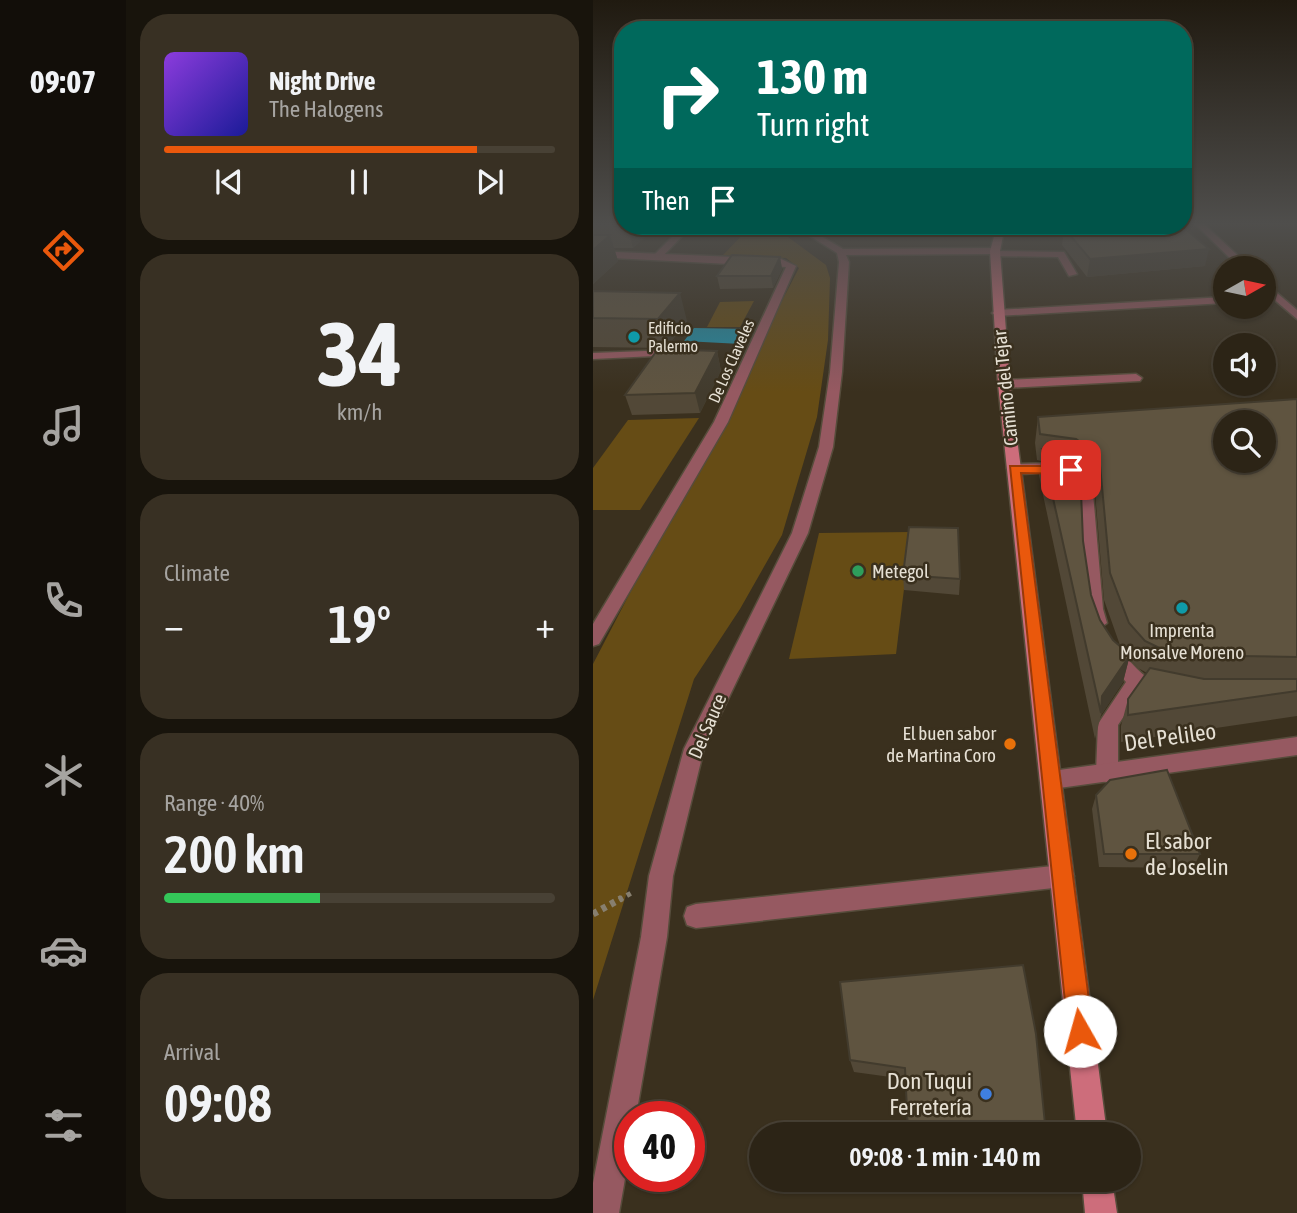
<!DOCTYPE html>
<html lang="en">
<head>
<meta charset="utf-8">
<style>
  :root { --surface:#2c2416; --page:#383023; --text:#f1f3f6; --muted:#a6a4a1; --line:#484135; --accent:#ea580c }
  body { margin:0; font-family:"Asap Condensed",sans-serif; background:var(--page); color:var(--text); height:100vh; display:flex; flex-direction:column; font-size:26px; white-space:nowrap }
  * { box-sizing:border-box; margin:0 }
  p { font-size:23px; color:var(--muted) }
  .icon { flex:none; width:38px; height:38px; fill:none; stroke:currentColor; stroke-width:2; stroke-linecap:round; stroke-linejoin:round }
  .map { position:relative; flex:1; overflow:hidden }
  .drawer { display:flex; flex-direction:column; gap:14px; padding:14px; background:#18140c; width:467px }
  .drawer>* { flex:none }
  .guide { position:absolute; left:21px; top:21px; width:578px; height:214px; border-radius:28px; box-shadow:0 2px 5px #0004,0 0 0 2px var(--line); background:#00695c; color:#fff; overflow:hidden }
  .needle { width:46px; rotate:81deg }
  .fabs { position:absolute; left:620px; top:256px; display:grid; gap:14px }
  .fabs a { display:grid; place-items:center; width:63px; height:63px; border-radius:50%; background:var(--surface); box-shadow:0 2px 5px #0004,0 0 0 2px var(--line); font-size:35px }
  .speed { position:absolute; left:21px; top:1101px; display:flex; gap:14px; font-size:35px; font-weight:700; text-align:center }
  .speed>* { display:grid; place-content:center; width:91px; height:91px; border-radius:50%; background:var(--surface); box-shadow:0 2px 5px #0004,0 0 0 2px var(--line); line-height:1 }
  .speed .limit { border:10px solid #d22; background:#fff; color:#111 }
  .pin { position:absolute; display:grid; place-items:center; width:60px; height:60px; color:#fff; margin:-30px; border-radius:14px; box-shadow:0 4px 10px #0006 }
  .me { position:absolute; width:77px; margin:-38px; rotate:353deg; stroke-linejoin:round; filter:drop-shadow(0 0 5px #0008) }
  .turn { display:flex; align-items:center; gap:24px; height:147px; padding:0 28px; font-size:32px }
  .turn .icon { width:91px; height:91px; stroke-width:2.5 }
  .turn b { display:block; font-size:49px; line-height:60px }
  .then { display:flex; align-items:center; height:66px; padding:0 28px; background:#0003; gap:14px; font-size:26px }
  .big { font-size:52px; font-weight:600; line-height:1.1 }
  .drawer .tile { flex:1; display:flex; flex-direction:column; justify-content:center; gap:10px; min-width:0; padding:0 24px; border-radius:28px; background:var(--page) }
  .drawer .dial { align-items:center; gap:0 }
  .dial b { font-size:91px; line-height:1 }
  .song { display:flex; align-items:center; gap:21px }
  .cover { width:84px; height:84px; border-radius:10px; background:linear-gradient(135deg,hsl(270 70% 55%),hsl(240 70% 35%)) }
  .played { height:7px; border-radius:4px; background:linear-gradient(90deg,var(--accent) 80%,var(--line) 80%) }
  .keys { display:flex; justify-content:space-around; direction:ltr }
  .heat { display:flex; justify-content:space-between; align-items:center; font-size:38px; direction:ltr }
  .charge { height:10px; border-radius:5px; background:linear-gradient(90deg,#34c759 40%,var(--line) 0) }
  .trip { position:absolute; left:156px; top:1122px; width:392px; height:70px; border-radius:35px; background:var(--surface); box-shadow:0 2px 5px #0004,0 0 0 2px var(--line); font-weight:600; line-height:70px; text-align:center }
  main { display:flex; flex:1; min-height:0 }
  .menu { display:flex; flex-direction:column; width:126px; justify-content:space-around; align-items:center; background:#120e09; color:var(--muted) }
  .menu .icon { width:49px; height:49px }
  .menu .selected { color:var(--accent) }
  .menu b { font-size:32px; color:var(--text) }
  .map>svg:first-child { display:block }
  .green { fill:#664c15 }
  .water { fill:#258ba2 }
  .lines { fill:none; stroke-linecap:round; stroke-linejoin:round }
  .lane-casing { stroke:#564c3b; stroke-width:3 }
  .street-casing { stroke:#564c3b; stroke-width:3 }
  .secondary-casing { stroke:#564c3b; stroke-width:3 }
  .path-far1 { stroke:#877f6f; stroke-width:5; stroke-dasharray:4.5 4.5; stroke-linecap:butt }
  .path { stroke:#877f6f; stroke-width:7; stroke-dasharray:5 5; stroke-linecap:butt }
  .lane { fill:#965961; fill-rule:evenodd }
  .street { fill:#965961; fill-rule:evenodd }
  .secondary { fill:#cd6d7b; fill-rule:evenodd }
  .wall { fill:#524837; fill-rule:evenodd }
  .shaded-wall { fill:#423b2d }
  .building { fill:#5f5440; stroke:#423b2d; stroke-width:2; fill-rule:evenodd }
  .route { fill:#ea580c; stroke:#983908; stroke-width:2 }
  .culture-dot { fill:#0f9aa8; stroke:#3a301e; stroke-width:2.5 }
  .leisure-dot { fill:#2e9e5b; stroke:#3a301e; stroke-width:2.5 }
  .food-dot { fill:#e8710a; stroke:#3a301e; stroke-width:2.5 }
  .shop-dot { fill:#3f7fe0; stroke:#3a301e; stroke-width:2.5 }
  .labels { text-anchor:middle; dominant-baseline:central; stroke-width:5; stroke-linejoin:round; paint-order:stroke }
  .far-poi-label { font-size:16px; fill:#e6e0d4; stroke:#3a301e; text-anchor:start }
  .far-street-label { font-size:16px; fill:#e6e0d4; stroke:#3a301e }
  .street-label { font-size:19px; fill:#e6e0d4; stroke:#3a301e }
  .poi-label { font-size:19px; fill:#e6e0d4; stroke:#3a301e; text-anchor:start }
  .near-street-label { font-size:23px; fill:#e6e0d4; stroke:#3a301e }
  .near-poi-label { font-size:23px; fill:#e6e0d4; stroke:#3a301e; text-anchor:start }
</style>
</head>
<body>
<main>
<nav class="menu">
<b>09:07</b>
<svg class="icon selected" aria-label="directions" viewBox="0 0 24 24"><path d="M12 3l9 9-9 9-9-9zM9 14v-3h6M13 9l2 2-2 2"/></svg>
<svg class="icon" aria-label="music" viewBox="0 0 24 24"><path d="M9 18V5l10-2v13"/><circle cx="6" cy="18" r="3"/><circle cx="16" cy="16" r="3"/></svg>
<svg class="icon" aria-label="phone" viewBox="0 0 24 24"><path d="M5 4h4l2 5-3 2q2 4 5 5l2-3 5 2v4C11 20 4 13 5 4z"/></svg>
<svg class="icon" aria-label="climate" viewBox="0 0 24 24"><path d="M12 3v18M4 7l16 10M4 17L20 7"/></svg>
<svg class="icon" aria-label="car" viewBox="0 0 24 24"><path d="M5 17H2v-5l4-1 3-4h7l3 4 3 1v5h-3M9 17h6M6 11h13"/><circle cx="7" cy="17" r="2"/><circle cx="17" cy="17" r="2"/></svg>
<svg class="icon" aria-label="filters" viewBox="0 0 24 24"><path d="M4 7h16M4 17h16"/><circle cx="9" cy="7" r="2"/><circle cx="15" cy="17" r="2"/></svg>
</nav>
<section class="drawer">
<div class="tile">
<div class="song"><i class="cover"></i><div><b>Night Drive</b><p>The Halogens</p></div></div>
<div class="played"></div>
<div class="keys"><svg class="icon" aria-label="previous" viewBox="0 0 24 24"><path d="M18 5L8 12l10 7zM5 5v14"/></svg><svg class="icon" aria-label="pause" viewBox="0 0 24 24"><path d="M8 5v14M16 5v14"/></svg><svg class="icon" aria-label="next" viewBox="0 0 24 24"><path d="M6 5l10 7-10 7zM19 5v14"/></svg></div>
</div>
<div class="tile dial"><b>34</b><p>km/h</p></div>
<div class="tile"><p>Climate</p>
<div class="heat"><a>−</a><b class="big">19°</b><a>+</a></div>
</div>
<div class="tile"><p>Range · 40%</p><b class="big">200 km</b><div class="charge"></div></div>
<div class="tile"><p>Arrival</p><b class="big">09:08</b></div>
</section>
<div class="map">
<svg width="704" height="1213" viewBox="0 0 704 1213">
  <rect width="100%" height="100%" fill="#3a301e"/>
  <!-- green -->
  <g class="green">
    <path d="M158,226H180L233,265L237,278L235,340L224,417L189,535L147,609L101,679L0,1000V664L206,268L193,258L130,255Z"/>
    <path d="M161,301L147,327H114L127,302Z"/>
    <path d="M106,418L47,510H0V468L35,420Z"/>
    <path d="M318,532L303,654L196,659L226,533Z"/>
  </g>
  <!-- water -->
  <path class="water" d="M101,328L156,329L148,344L91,341Z"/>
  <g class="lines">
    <!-- lane casing -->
    <g class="lane-casing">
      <g id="lane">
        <path d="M90,226H99L68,258H62V254Z"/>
        <path d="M402,251L471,252L484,274L476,276L465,257L399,256V252Z"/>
        <path d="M78,350L82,351V355L0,359V353Z"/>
        <path d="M464,463L487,472L500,493L510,609L514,623L505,629L499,628L492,609L486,493C468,452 435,486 414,468L421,464Z"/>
        <path d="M519,648C532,652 542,670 554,677C562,683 573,682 578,691L575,696L568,699L547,692L525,725V773L522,780L514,782L506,780L503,773L505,724L533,682L510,655L512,650Z"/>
      </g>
    </g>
    <!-- street casing -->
    <g class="street-casing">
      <g id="street">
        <path d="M600,222H609L658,268H647Z"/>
        <path d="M201,226H211L250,249L402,248L407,251L402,254L253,255L256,262L249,372L240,447L215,533L111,749L80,876L74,937L43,1116H37V1150L26,1213H0V1183L48,937L56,876L91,749L199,533L226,447L237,372L246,262L244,253Z"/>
        <path d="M0,251L188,259L203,266L135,422L6,644L0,646V624L121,422L193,267L0,257Z"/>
        <path d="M670,281L704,310V319L670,290Z"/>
        <path d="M632,297V303L404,316L399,313L404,310Z"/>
        <path d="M543,374L549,378L547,381L411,388L405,384L411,380Z"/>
        <path d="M704,737V755L459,789L451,787L448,780L451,773L459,771Z"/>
        <path d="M469,865L477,868L481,876L477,884L469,887L103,928L94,925L91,916L94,907L103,904Z"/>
      </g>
    </g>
    <!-- secondary casing -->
    <g class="secondary-casing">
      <g id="secondary">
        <path d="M404,226H412L407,251L417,384L514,1134H484L405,384L397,251Z"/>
        <path d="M489,1180H519L524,1213H492Z"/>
      </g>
    </g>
    <!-- path-far1 -->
    <path class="path-far1" d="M26,900L40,892"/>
    <!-- path -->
    <path class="path" d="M0,914L29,898"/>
    <!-- lane -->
    <use href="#lane" class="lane"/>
    <!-- street -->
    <use href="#street" class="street"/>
    <!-- secondary -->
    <use href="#secondary" class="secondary"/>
  </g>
  <!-- wall -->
  <g class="wall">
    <path d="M0,222H30V226H64L40,248H21L25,261L0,284Z"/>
    <path d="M471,228L612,266L494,277L469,245Z"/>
    <path d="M187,257L189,269L180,288L127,289L124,276Z"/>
    <path d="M0,291L94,321L73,348L0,347Z"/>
    <path d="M124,351L128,371L107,413L39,415L32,395Z"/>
    <path d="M704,399V716L528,742V726L535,699L554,673L545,668L536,658L530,682L508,715L502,739L449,490L446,475L448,461L444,460L442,443L445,417ZM488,472L492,476L502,492L511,600L528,648L520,640L507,620L498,595L490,541Z"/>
    <path d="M310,575L367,579L366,595L311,590Z"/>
    <path d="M503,795L607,854L600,868L506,867L499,809Z"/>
    <path d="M247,982L453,1134H315L312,1079L261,1072L257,1060Z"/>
  </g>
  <!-- shaded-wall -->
  <g class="shaded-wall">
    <path d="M34,226H64L40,248Z"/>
    <path d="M17,235L25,261L0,284V250Z"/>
    <path d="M616,249L612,266L494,277L497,259Z"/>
    <path d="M187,257L189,269L180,288L178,276Z"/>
    <path d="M87,293L94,321L73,348L65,319Z"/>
    <path d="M124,351L128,371L107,413L102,393Z"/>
    <path d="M537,655L530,682L508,715L509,696Z"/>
  </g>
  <!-- building -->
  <g class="building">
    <path d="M0,222H30V223L0,224Z"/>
    <path d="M507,226H589L616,249L497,259L471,228Z"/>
    <path d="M0,235H17L0,250Z"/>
    <path d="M139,255L187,257L178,276H124Z"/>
    <path d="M0,291L87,293L65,319L0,318Z"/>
    <path d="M65,349L124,351L102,393L32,395Z"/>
    <path d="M704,399V657L581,655L552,641L536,623L517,573L507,465L497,449L483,439L447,434L445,417ZM632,422H670V460H632Z"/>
    <path d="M449,449L472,450L487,467L490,541L498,595L507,620L520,640L537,655L509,696L508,713Z"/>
    <path d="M316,527L365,528L367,579L310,575Z"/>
    <path d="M557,668L611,679H704V691L535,715V699Z"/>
    <path d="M574,770L607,854H511L503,795L517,780Z"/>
    <path d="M430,965L443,1034L453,1134H351L315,1132L312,1068L257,1060L247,982Z"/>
  </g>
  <!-- sky -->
  <linearGradient id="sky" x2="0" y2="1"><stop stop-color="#201a10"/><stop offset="0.57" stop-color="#4f4e4c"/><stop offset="1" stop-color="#4f4e4c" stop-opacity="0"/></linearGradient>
  <rect width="704" height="392" fill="url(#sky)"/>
  <!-- route -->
  <path class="route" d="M417,466H478L484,470L478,474L428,473L500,1031L496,1040L487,1043L478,1040L475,1031Z"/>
  <!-- markers -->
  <g class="culture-dot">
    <circle cx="41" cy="337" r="7"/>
    <circle cx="589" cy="608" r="7"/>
  </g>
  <circle class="leisure-dot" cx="265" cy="571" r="7"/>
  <g class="food-dot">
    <circle cx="417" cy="744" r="7"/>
    <circle cx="538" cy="854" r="7"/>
  </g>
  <circle class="shop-dot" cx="393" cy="1094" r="7"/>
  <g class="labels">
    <!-- far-poi labels -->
    <g class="far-poi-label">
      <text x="55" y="328">Edificio<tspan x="55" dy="18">Palermo</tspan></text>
    </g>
    <!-- far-street labels -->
    <g class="far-street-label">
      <text transform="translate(138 361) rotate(-66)">De Los Claveles</text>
    </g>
    <!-- street labels -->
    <g class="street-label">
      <text transform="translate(412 388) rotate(-96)">Camino del Tejar</text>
      <text transform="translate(114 726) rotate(-67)">Del Sauce</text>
    </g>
    <!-- poi labels -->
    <g class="poi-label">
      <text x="279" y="571">Metegol</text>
      <text x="589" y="630" text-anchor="middle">Imprenta<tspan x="589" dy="22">Monsalve Moreno</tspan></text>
      <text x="403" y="733" text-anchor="end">El buen sabor<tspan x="403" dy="22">de Martina Coro</tspan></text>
    </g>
    <!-- near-street labels -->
    <g class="near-street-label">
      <text transform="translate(577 737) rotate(-8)">Del Pelileo</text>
    </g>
    <!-- near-poi labels -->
    <g class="near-poi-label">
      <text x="552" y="841">El sabor<tspan x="552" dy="26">de Joselin</tspan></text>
      <text x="379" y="1081" text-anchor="end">Don Tuqui<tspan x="379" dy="26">Ferretería</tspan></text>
    </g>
  </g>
</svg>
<div class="fabs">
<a><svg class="needle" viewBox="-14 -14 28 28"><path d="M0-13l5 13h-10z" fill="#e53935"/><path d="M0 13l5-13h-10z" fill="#a6a4a1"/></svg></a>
<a><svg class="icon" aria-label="sound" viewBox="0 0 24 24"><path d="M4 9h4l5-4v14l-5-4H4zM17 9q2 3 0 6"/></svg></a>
<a><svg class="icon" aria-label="search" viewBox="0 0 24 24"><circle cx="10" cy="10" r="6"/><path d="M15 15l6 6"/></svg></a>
</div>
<div class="speed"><div class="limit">40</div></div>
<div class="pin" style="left:478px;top:470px;background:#d93025"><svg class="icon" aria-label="arrive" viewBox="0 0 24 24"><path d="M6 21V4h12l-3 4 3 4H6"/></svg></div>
<svg class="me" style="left:487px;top:1031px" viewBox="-20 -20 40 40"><circle r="19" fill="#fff"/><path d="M0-13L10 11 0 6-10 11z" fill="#ea580c"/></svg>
<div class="trip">09:08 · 1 min · 140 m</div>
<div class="guide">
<div class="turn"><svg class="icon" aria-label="right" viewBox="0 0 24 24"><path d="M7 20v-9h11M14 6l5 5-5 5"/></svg><div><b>130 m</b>Turn right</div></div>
<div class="then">Then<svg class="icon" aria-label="arrive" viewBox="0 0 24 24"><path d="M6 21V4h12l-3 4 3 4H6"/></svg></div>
</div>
</div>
</main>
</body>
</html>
